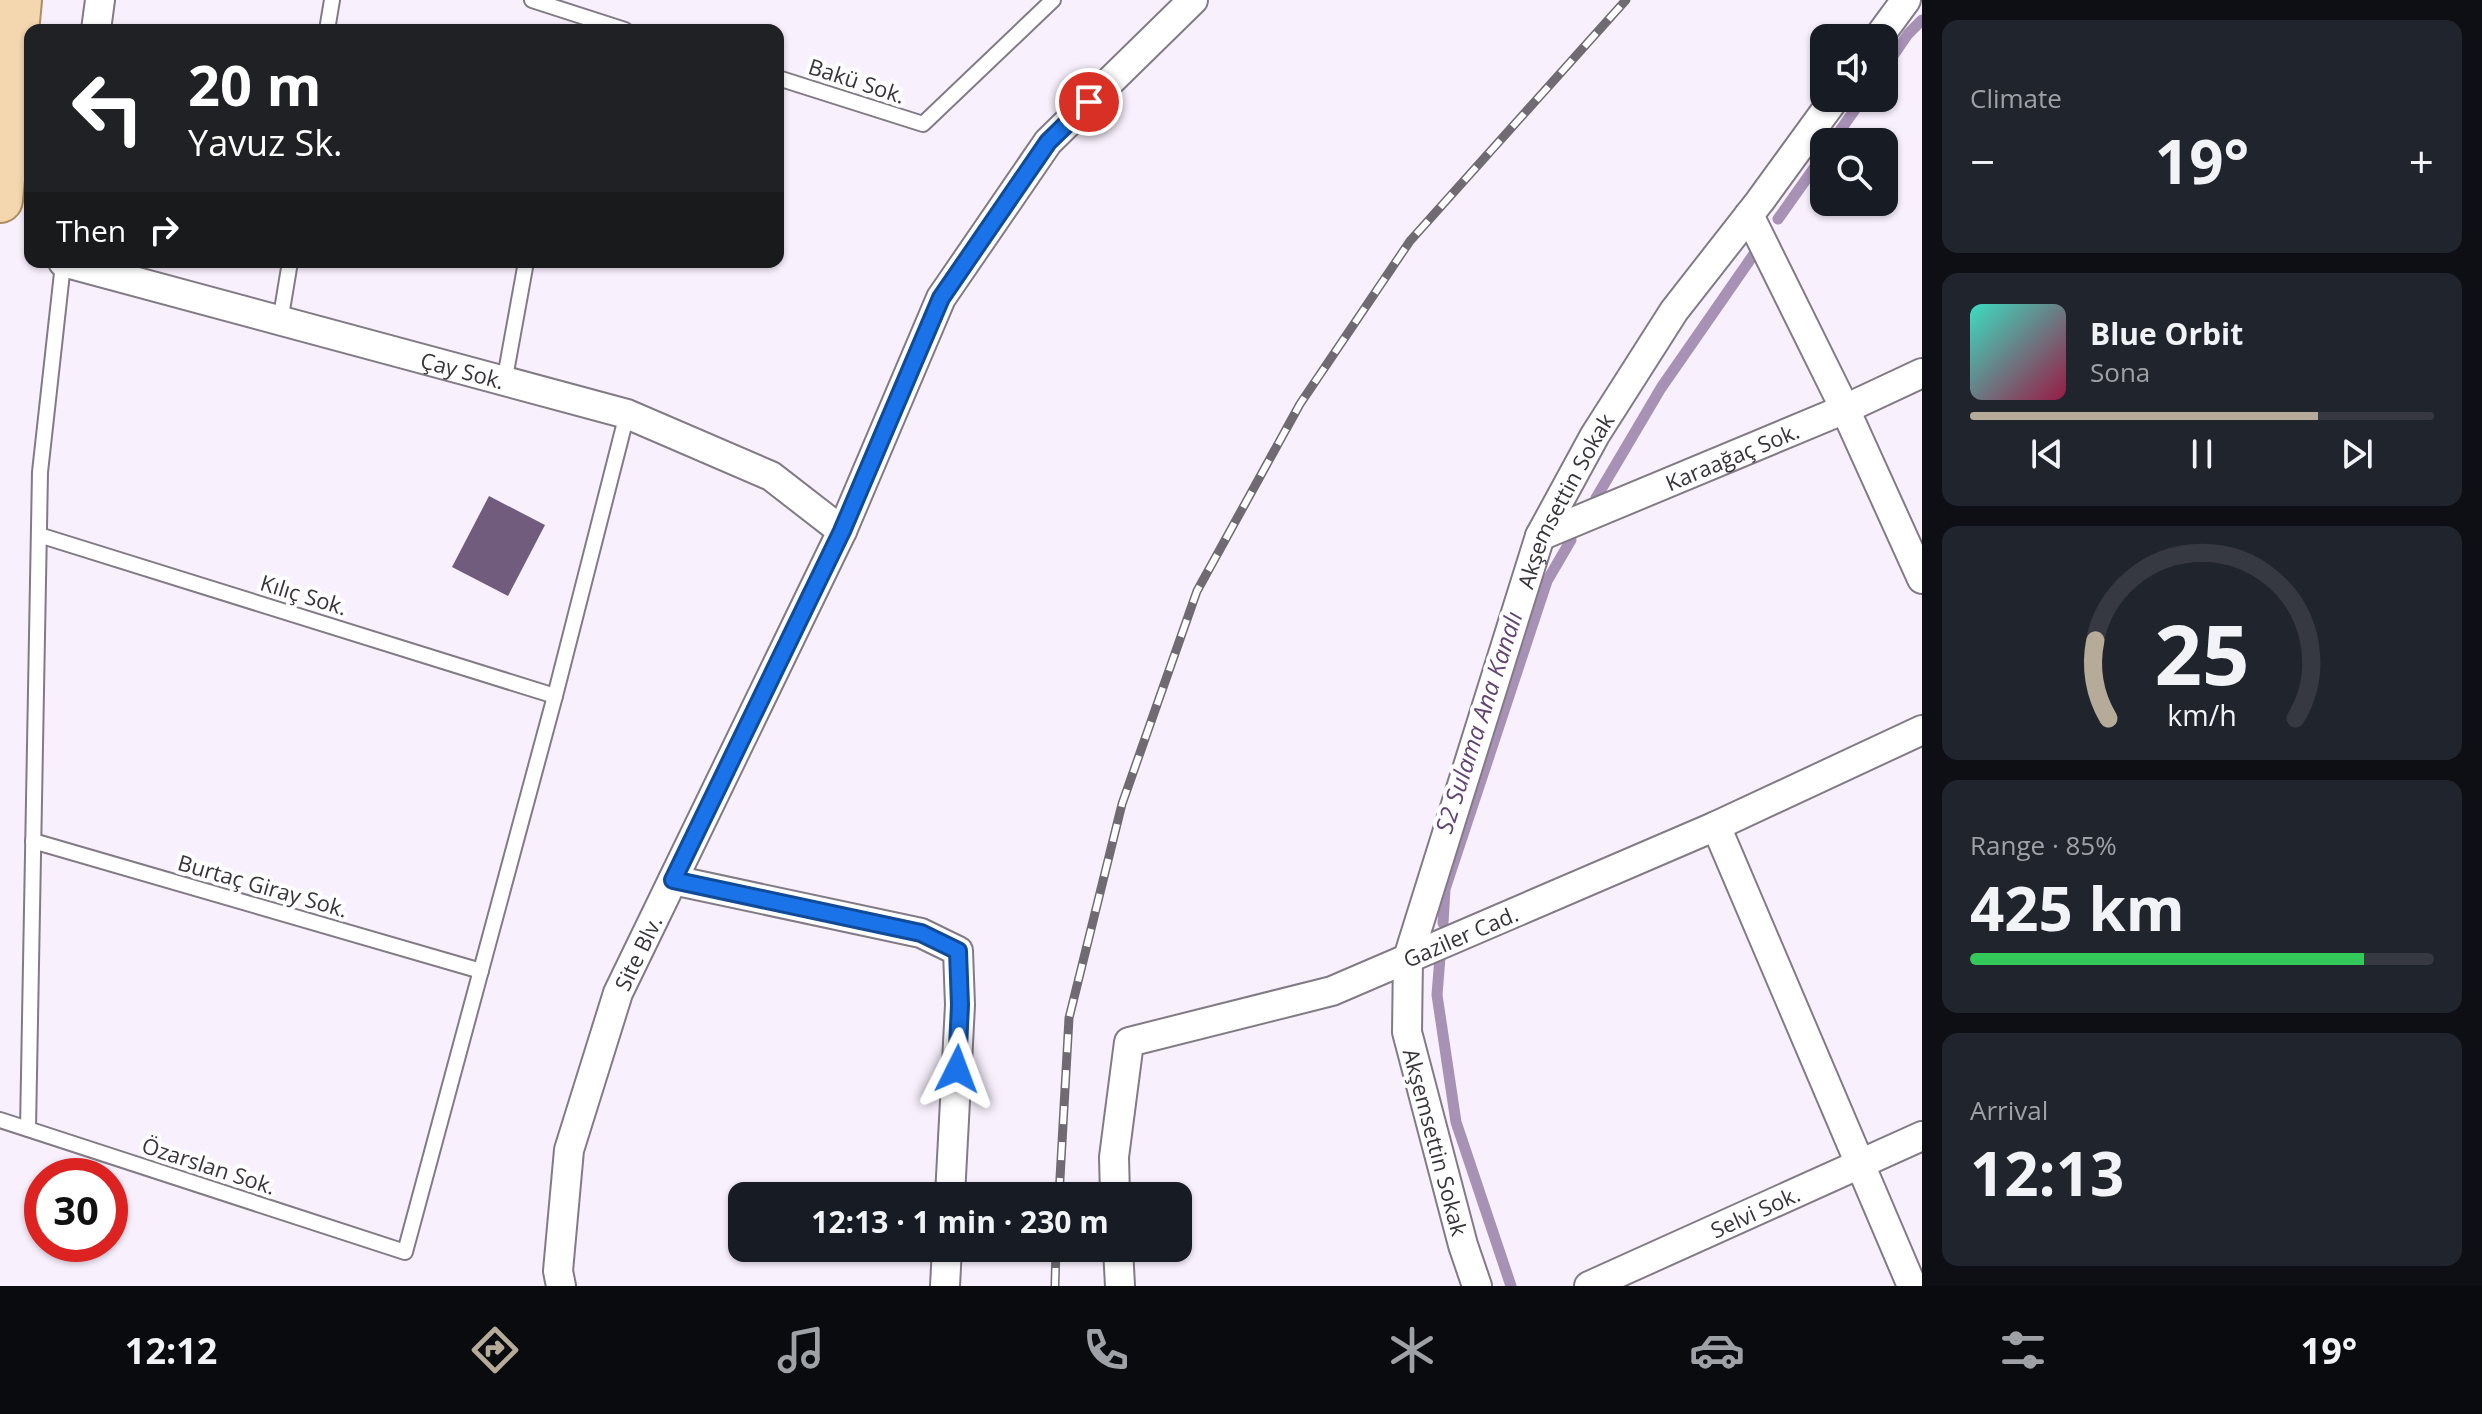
<!DOCTYPE html>
<html lang="en">
<head>
<meta charset="utf-8">
<style>
  :root { --surface:#171b24; --page:#20242c; --text:#f1f3f6; --muted:#9ea1a6; --line:#363941; --accent:#b6aa98 }
  body { margin:0; font-family:"Open Sans",sans-serif; background:var(--page); color:var(--text); height:100vh; display:flex; flex-direction:column; font-size:30px; white-space:nowrap }
  * { box-sizing:border-box; margin:0 }
  p { font-size:26px; color:var(--muted) }
  .icon { flex:none; width:44px; height:44px; fill:none; stroke:currentColor; stroke-width:2; stroke-linecap:round; stroke-linejoin:round }
  .map { position:relative; flex:1; overflow:hidden }
  .sheet { display:flex; flex-direction:column; gap:20px; padding:20px; background:#0d0f14; width:560px }
  .sheet>* { flex:none }
  .guide { position:absolute; left:24px; top:24px; width:760px; height:244px; border-radius:16px; box-shadow:0 2px 6px #0004; background:#202124; color:#fff; overflow:hidden }
  .fabs { position:absolute; left:1810px; top:24px; display:grid; gap:16px }
  .fabs a { display:grid; place-items:center; width:88px; height:88px; border-radius:16px; background:var(--surface); box-shadow:0 2px 6px #0004; font-size:40px }
  .speed { position:absolute; left:24px; top:1158px; display:flex; gap:16px; font-size:40px; font-weight:700; text-align:center }
  .speed>* { display:grid; place-content:center; width:104px; height:104px; border-radius:50%; background:var(--surface); box-shadow:0 2px 6px #0004; line-height:1 }
  .speed .limit { border:12px solid #d22; background:#fff; color:#111 }
  .pin { position:absolute; display:grid; place-items:center; width:68px; height:68px; color:#fff; margin:-34px; border:4px solid #fff; border-radius:50%; box-shadow:0 2px 8px #0007 }
  .me { position:absolute; width:88px; margin:-44px; rotate:3deg; stroke-linejoin:round; filter:drop-shadow(0 0 6px #0008) }
  .turn { display:flex; align-items:center; gap:28px; height:168px; padding:0 32px; font-size:36px }
  .turn .icon { width:104px; height:104px; stroke-width:2.5 }
  .turn b { display:block; font-size:56px; line-height:68px }
  .then { display:flex; align-items:center; height:76px; padding:0 32px; background:#0003; gap:16px; font-size:30px }
  .big { font-size:60px; font-weight:700; line-height:1.1 }
  .sheet .card { flex:1; display:flex; flex-direction:column; justify-content:center; gap:12px; min-width:0; padding:0 28px; border-radius:16px; background:var(--page) }
  .sheet .dial { align-items:center; gap:0 }
  .dial svg { height:208px; overflow:visible; fill:none; stroke:var(--line); stroke-width:7; stroke-linecap:round; text-anchor:middle }
  .dial text { fill:var(--text); stroke:none }
  .song { display:flex; align-items:center; gap:24px }
  .cover { width:96px; height:96px; border-radius:12px; background:linear-gradient(135deg,hsl(170 70% 55%),hsl(340 70% 35%)) }
  .played { height:8px; border-radius:4px; background:linear-gradient(90deg,var(--accent) 75%,var(--line) 75%) }
  .keys { display:flex; justify-content:space-around; direction:ltr }
  .heat { display:flex; justify-content:space-between; align-items:center; font-size:44px; direction:ltr }
  .charge { height:12px; border-radius:6px; background:linear-gradient(90deg,#34c759 85%,var(--line) 0) }
  .trip { position:absolute; left:728px; top:1182px; width:464px; height:80px; border-radius:16px; background:var(--surface); box-shadow:0 2px 6px #0004; font-weight:700; line-height:80px; text-align:center }
  .dock { display:flex; height:128px; justify-content:space-around; align-items:center; background:#090b0e; color:var(--muted) }
  .dock .icon { width:56px; height:56px }
  .dock .current { color:var(--accent) }
  .dock b { font-size:36px; color:var(--text) }
  main { display:flex; flex:1; min-height:0 }
  .map>svg:first-child { display:block }
  .lines { fill:none; stroke-linecap:round; stroke-linejoin:round }
  .stream { stroke:#a791b5; stroke-width:11 }
  .building { fill:#725c7e }
  .lane-casing { stroke:#827b86; stroke-width:18 }
  .street-casing { stroke:#827b86; stroke-width:32 }
  .primary-casing { stroke:#ae8d63; stroke-width:48 }
  .lane { stroke:#fff; stroke-width:14 }
  .street { stroke:#fff; stroke-width:28 }
  .primary { stroke:#f4d7af; stroke-width:44 }
  .rail-casing { stroke:#706b73; stroke-width:9 }
  .rail { stroke:#fff; stroke-width:6; stroke-dasharray:18; stroke-linecap:butt }
  .route-casing { stroke:#114b97; stroke-width:20 }
  .route { stroke:#1a73e8; stroke-width:14 }
  .labels { text-anchor:middle; dominant-baseline:central; stroke-width:8; stroke-linejoin:round; paint-order:stroke }
  .street-label { font-size:22px; fill:#38353a; stroke:#fff }
  .water-label { font-size:24px; font-style:italic; fill:#624273; stroke:#fff }
</style>
</head>
<body>
<main>
<div class="map">
<svg width="1922" height="1286" viewBox="0 0 1922 1286">
  <rect width="100%" height="100%" fill="#f8f0fd"/>
  <g class="lines">
    <!-- stream -->
    <g class="stream">
      <path d="M1884,69L1908,34L1922,20"/>
      <path d="M1832,142L1863,98"/>
      <path d="M1778,219L1824,154"/>
      <path d="M1596,498L1661,388L1754,254"/>
      <path d="M1443,923L1445,889L1547,581L1571,540"/>
      <path d="M1440,957L1437,995L1456,1122L1511,1286"/>
    </g>
  </g>
  <!-- building -->
  <path class="building" d="M489,496L545,525L508,596L452,567Z"/>
  <g class="lines">
    <!-- lane casing -->
    <g class="lane-casing">
      <g id="lane">
        <path d="M532,0L625,30"/>
        <path d="M327,30L332,0"/>
        <path d="M778,78L923,124L1053,0"/>
        <path d="M280,322L290,262"/>
        <path d="M504,383L526,262"/>
        <path d="M39,535L555,696"/>
        <path d="M33,841L481,971"/>
        <path d="M0,1120L405,1252L555,696L627,414"/>
        <path d="M28,1129L40,472L63,264"/>
      </g>
    </g>
    <!-- street casing -->
    <g class="street-casing">
      <g id="street">
        <path d="M96,30L100,0"/>
        <path d="M1878,38L1906,0"/>
        <path d="M1749,215L1845,409L1922,579"/>
        <path id="s1" d="M63,262L627,414L771,476L842,531"/>
        <path id="s2" d="M1540,536L1845,409L1922,373"/>
        <path d="M1716,826L1912,1286"/>
        <path d="M673,880L921,933L958,951L960,1005L950,1196"/>
        <path id="s3" d="M1115,1196L1114,1157L1129,1042L1332,991L1716,826L1922,730"/>
        <path d="M1118,1248L1120,1286"/>
        <path id="s4" d="M561,1286L558,1271L569,1150L618,993L842,531L941,298L1048,142L1193,0"/>
        <path d="M945,1286L947,1248"/>
        <path id="s5" d="M1477,1286L1463,1245L1407,1032L1408,958L1540,536L1595,435L1674,311L1760,201L1835,98"/>
        <path id="s6" d="M1589,1286L1922,1136"/>
      </g>
    </g>
    <!-- primary casing -->
    <g class="primary-casing">
      <path id="primary" d="M0,200L19,0"/>
    </g>
    <!-- lane -->
    <use href="#lane" class="lane"/>
    <!-- street -->
    <use href="#street" class="street"/>
    <!-- primary -->
    <use href="#primary" class="primary"/>
    <!-- rail casing -->
    <g class="rail-casing">
      <g id="rail">
        <path d="M1059,1196L1069,1018L1122,804L1197,591L1300,404L1410,241L1626,0"/>
        <path d="M1055,1286L1056,1248"/>
      </g>
    </g>
    <!-- rail -->
    <use href="#rail" class="rail"/>
  </g>
  <g class="lines">
    <!-- route casing -->
    <g class="route-casing">
      <path id="route" d="M957,1069L960,1005L958,951L921,933L673,880L842,531L941,298L1048,142L1089,102"/>
    </g>
    <!-- route -->
    <use href="#route" class="route"/>
  </g>
  <g class="labels">
    <!-- street labels -->
    <g class="street-label">
      <text transform="translate(857 80) rotate(18)">Bakü Sok.</text>
      <text stroke="none"><textPath href="#s1" startOffset="414">Çay Sok.</textPath></text>
      <text stroke="none"><textPath href="#s2" startOffset="208">Karaağaç Sok.</textPath></text>
      <text stroke="none"><textPath href="#s5" startOffset="822">Akşemsettin Sokak</textPath></text>
      <text transform="translate(304 594) rotate(17)">Kılıç Sok.</text>
      <text transform="translate(263 885) rotate(16)">Burtaç Giray Sok.</text>
      <text stroke="none"><textPath href="#s3" startOffset="504">Gaziler Cad.</textPath></text>
      <text stroke="none"><textPath href="#s4" startOffset="346">Site Blv.</textPath></text>
      <text transform="translate(1436 1142) rotate(75)">Akşemsettin Sokak</text>
      <text transform="translate(209 1165) rotate(18)">Özarslan Sok.</text>
      <text stroke="none"><textPath href="#s6" startOffset="182">Selvi Sok.</textPath></text>
    </g>
    <!-- water labels -->
    <g class="water-label">
      <text transform="translate(1478 722) rotate(-72)">S2 Sulama Ana Kanalı</text>
    </g>
  </g>
</svg>
<div class="fabs">
<a><svg class="icon" aria-label="sound" viewBox="0 0 24 24"><path d="M4 9h4l5-4v14l-5-4H4zM17 9q2 3 0 6"/></svg></a>
<a><svg class="icon" aria-label="search" viewBox="0 0 24 24"><circle cx="10" cy="10" r="6"/><path d="M15 15l6 6"/></svg></a>
</div>
<div class="speed"><div class="limit">30</div></div>
<div class="pin" style="left:1089px;top:102px;background:#d93025"><svg class="icon" aria-label="arrive" viewBox="0 0 24 24"><path d="M6 21V4h12l-3 4 3 4H6"/></svg></div>
<svg class="me" style="left:957px;top:1069px" viewBox="-20 -20 40 40"><path d="M0-17L14 15 0 8-14 15z" fill="#1a73e8" stroke="#fff" stroke-width="4"/></svg>
<div class="trip">12:13 · 1 min · 230 m</div>
<div class="guide">
<div class="turn"><svg class="icon" aria-label="left" viewBox="0 0 24 24"><path d="M17 20v-9H6M10 6l-5 5 5 5"/></svg><div><b>20 m</b>Yavuz Sk.</div></div>
<div class="then">Then<svg class="icon" aria-label="right" viewBox="0 0 24 24"><path d="M7 20v-9h11M14 6l5 5-5 5"/></svg></div>
</div>
</div>
<section class="sheet">
<div class="card"><p>Climate</p>
<div class="heat"><a>−</a><b class="big">19°</b><a>+</a></div>
</div>
<div class="card">
<div class="song"><i class="cover"></i><div><b>Blue Orbit</b><p>Sona</p></div></div>
<div class="played"></div>
<div class="keys"><svg class="icon" aria-label="previous" viewBox="0 0 24 24"><path d="M18 5L8 12l10 7zM5 5v14"/></svg><svg class="icon" aria-label="pause" viewBox="0 0 24 24"><path d="M8 5v14M16 5v14"/></svg><svg class="icon" aria-label="next" viewBox="0 0 24 24"><path d="M6 5l10 7-10 7zM19 5v14"/></svg></div>
</div>
<div class="card dial"><svg viewBox="0 0 100 80">
<path d="M14 69A42 42 0 1 1 86 69"/>
<path d="M14 69A42 42 0 0 1 9 39" stroke="#b6aa98"/>
<text x="50" y="56" font-size="32" font-weight="700">25</text>
<text x="50" y="72" font-size="11">km/h</text>
</svg></div>
<div class="card"><p>Range · 85%</p><b class="big">425 km</b><div class="charge"></div></div>
<div class="card"><p>Arrival</p><b class="big">12:13</b></div>
</section>
</main>
<nav class="dock">
<b>12:12</b>
<svg class="icon current" aria-label="directions" viewBox="0 0 24 24"><path d="M12 3l9 9-9 9-9-9zM9 14v-3h6M13 9l2 2-2 2"/></svg>
<svg class="icon" aria-label="music" viewBox="0 0 24 24"><path d="M9 18V5l10-2v13"/><circle cx="6" cy="18" r="3"/><circle cx="16" cy="16" r="3"/></svg>
<svg class="icon" aria-label="phone" viewBox="0 0 24 24"><path d="M5 4h4l2 5-3 2q2 4 5 5l2-3 5 2v4C11 20 4 13 5 4z"/></svg>
<svg class="icon" aria-label="climate" viewBox="0 0 24 24"><path d="M12 3v18M4 7l16 10M4 17L20 7"/></svg>
<svg class="icon" aria-label="car" viewBox="0 0 24 24"><path d="M5 17H2v-5l4-1 3-4h7l3 4 3 1v5h-3M9 17h6M6 11h13"/><circle cx="7" cy="17" r="2"/><circle cx="17" cy="17" r="2"/></svg>
<svg class="icon" aria-label="filters" viewBox="0 0 24 24"><path d="M4 7h16M4 17h16"/><circle cx="9" cy="7" r="2"/><circle cx="15" cy="17" r="2"/></svg>
<b>19°</b>
</nav>
</body>
</html>
